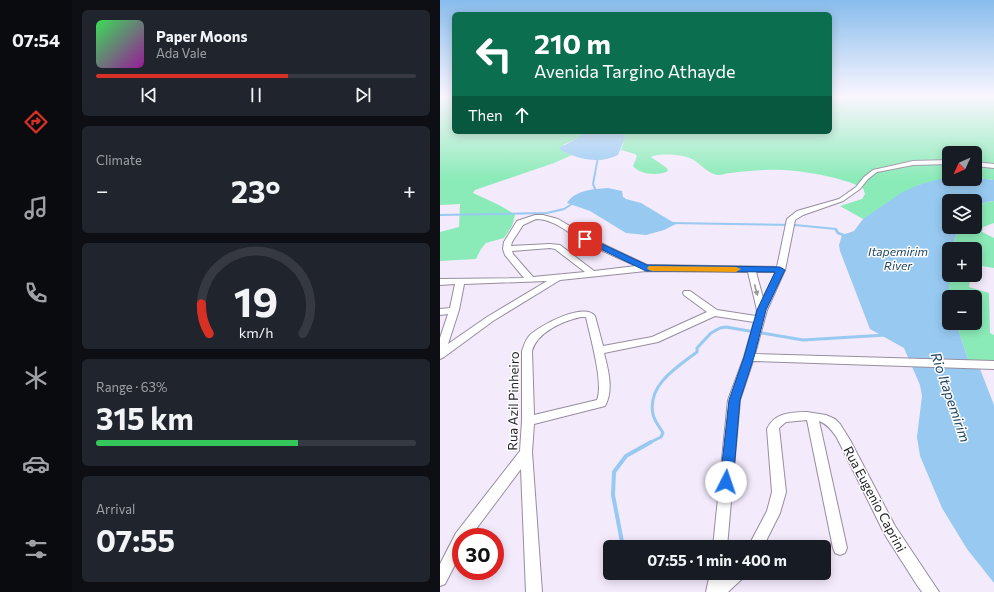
<!DOCTYPE html>
<html lang="en">
<head>
<meta charset="utf-8">
<style>
  :root { --surface:#171b24; --page:#20242c; --text:#f1f3f6; --muted:#9ea1a6; --line:#363941; --accent:#d93025 }
  body { margin:0; font-family:Commissioner,sans-serif; background:var(--page); color:var(--text); height:100vh; display:flex; flex-direction:column; font-size:15px; white-space:nowrap }
  * { box-sizing:border-box; margin:0 }
  p { font-size:13px; color:var(--muted) }
  .icon { flex:none; width:22px; height:22px; fill:none; stroke:currentColor; stroke-width:2; stroke-linecap:round; stroke-linejoin:round }
  .map { position:relative; flex:1; overflow:hidden }
  .side { display:flex; flex-direction:column; gap:10px; padding:10px; background:#0d0f14; width:368px }
  .side>* { flex:none }
  .hud { position:absolute; left:12px; top:12px; width:380px; height:122px; border-radius:6px; box-shadow:0 2px 10px #0003; background:#0b6e4f; color:#fff; overflow:hidden }
  .needle { width:26px; rotate:225deg }
  .buttons { position:absolute; left:502px; top:146px; display:grid; gap:8px }
  .buttons a { display:grid; place-items:center; width:40px; height:40px; border-radius:6px; background:var(--surface); box-shadow:0 2px 10px #0003; font-size:20px }
  .speed { position:absolute; left:12px; top:528px; display:flex; gap:8px; font-size:20px; font-weight:700; text-align:center }
  .speed>* { display:grid; place-content:center; width:52px; height:52px; border-radius:50%; background:var(--surface); box-shadow:0 2px 10px #0003; line-height:1 }
  .speed .limit { border:6px solid #d22; background:#fff; color:#111 }
  .pin { position:absolute; display:grid; place-items:center; width:34px; height:34px; color:#fff; margin:-17px; border-radius:8px; box-shadow:0 2px 6px #0006 }
  .me { position:absolute; width:44px; margin:-22px; rotate:4deg; stroke-linejoin:round; filter:drop-shadow(0 0 3px #0008) }
  .turn { display:flex; align-items:center; gap:14px; height:84px; padding:0 16px; font-size:18px }
  .turn .icon { width:52px; height:52px; stroke-width:2.5 }
  .turn b { display:block; font-size:28px; line-height:34px }
  .then { display:flex; align-items:center; height:38px; padding:0 16px; background:#0003; gap:8px; font-size:15px }
  .big { font-size:30px; font-weight:700; line-height:1.1 }
  .side .card { flex:1; display:flex; flex-direction:column; justify-content:center; gap:6px; min-width:0; padding:0 14px; border-radius:6px; background:var(--page) }
  .side .dial { align-items:center; gap:0 }
  .dial svg { height:104px; overflow:visible; fill:none; stroke:var(--line); stroke-width:7; stroke-linecap:round; text-anchor:middle }
  .dial text { fill:var(--text); stroke:none }
  .song { display:flex; align-items:center; gap:12px }
  .cover { width:48px; height:48px; border-radius:6px; background:linear-gradient(135deg,hsl(130 70% 55%),hsl(300 70% 35%)) }
  .played { height:4px; border-radius:2px; background:linear-gradient(90deg,var(--accent) 60%,var(--line) 60%) }
  .keys { display:flex; justify-content:space-around; direction:ltr }
  .heat { display:flex; justify-content:space-between; align-items:center; font-size:22px; direction:ltr }
  .charge { height:6px; border-radius:3px; background:linear-gradient(90deg,#34c759 63%,var(--line) 0) }
  .trip { position:absolute; left:163px; top:540px; width:228px; height:40px; border-radius:6px; background:var(--surface); box-shadow:0 2px 10px #0003; font-weight:700; line-height:40px; text-align:center }
  main { display:flex; flex:1; min-height:0 }
  .menu { display:flex; flex-direction:column; width:72px; justify-content:space-around; align-items:center; background:#090b0e; color:var(--muted) }
  .menu .icon { width:28px; height:28px }
  .menu .current { color:var(--accent) }
  .menu b { font-size:18px; color:var(--text) }
  .map>svg:first-child { display:block }
  .green { fill:#8bebb8 }
  .water { fill:#97c9f1 }
  .lines { fill:none; stroke-linecap:round; stroke-linejoin:round }
  .stream-far3 { stroke:#97c9f1; stroke-width:2 }
  .stream-far2 { stroke:#97c9f1; stroke-width:2.5 }
  .stream-far1 { stroke:#97c9f1; stroke-width:3 }
  .stream { stroke:#97c9f1; stroke-width:4 }
  .minor-casing { stroke:#968d9e; stroke-width:2 }
  .minor { fill:#fff; fill-rule:evenodd }
  .oneway { fill:#9a989b }
  .route { fill:#1a73e8; stroke:#114b97 }
  .slow { fill:#f59e0b }
  .labels { text-anchor:middle; dominant-baseline:central; stroke-width:3; stroke-linejoin:round; paint-order:stroke }
  .water-label { font-size:12px; font-style:italic; fill:#204561; stroke:#fff }
  .near-street-label { font-size:13px; fill:#1e1b21; stroke:#fff }
  .near-water-label { font-size:14px; font-style:italic; fill:#204561; stroke:#fff }
</style>
</head>
<body>
<main>
<nav class="menu">
<b>07:54</b>
<svg class="icon current" aria-label="directions" viewBox="0 0 24 24"><path d="M12 3l9 9-9 9-9-9zM9 14v-3h6M13 9l2 2-2 2"/></svg>
<svg class="icon" aria-label="music" viewBox="0 0 24 24"><path d="M9 18V5l10-2v13"/><circle cx="6" cy="18" r="3"/><circle cx="16" cy="16" r="3"/></svg>
<svg class="icon" aria-label="phone" viewBox="0 0 24 24"><path d="M5 4h4l2 5-3 2q2 4 5 5l2-3 5 2v4C11 20 4 13 5 4z"/></svg>
<svg class="icon" aria-label="climate" viewBox="0 0 24 24"><path d="M12 3v18M4 7l16 10M4 17L20 7"/></svg>
<svg class="icon" aria-label="car" viewBox="0 0 24 24"><path d="M5 17H2v-5l4-1 3-4h7l3 4 3 1v5h-3M9 17h6M6 11h13"/><circle cx="7" cy="17" r="2"/><circle cx="17" cy="17" r="2"/></svg>
<svg class="icon" aria-label="filters" viewBox="0 0 24 24"><path d="M4 7h16M4 17h16"/><circle cx="9" cy="7" r="2"/><circle cx="15" cy="17" r="2"/></svg>
</nav>
<section class="side">
<div class="card">
<div class="song"><i class="cover"></i><div><b>Paper Moons</b><p>Ada Vale</p></div></div>
<div class="played"></div>
<div class="keys"><svg class="icon" aria-label="previous" viewBox="0 0 24 24"><path d="M18 5L8 12l10 7zM5 5v14"/></svg><svg class="icon" aria-label="pause" viewBox="0 0 24 24"><path d="M8 5v14M16 5v14"/></svg><svg class="icon" aria-label="next" viewBox="0 0 24 24"><path d="M6 5l10 7-10 7zM19 5v14"/></svg></div>
</div>
<div class="card"><p>Climate</p>
<div class="heat"><a>−</a><b class="big">23°</b><a>+</a></div>
</div>
<div class="card dial"><svg viewBox="0 0 100 80">
<path d="M14 69A42 42 0 1 1 86 69"/>
<path d="M14 69A42 42 0 0 1 8 46" stroke="#d93025"/>
<text x="50" y="56" font-size="32" font-weight="700">19</text>
<text x="50" y="72" font-size="11">km/h</text>
</svg></div>
<div class="card"><p>Range · 63%</p><b class="big">315 km</b><div class="charge"></div></div>
<div class="card"><p>Arrival</p><b class="big">07:55</b></div>
</section>
<div class="map">
<svg width="554" height="592" viewBox="0 0 554 592">
  <rect width="100%" height="100%" fill="#f3eafc"/>
  <!-- green -->
  <g class="green">
    <path d="M0,96H14V132H143L138,138L123,145L125,152L132,155L114,163L35,190L33,193C44,198 67,208 75,215L72,226L64,238L46,243L41,249L36,259L0,261V232L19,227L20,204L0,205Z"/>
    <path d="M390,96H554V180L535,178V153H509V179L478,185L423,219L400,206L422,199L425,194L423,188C401,176 350,168 324,170C313,171 302,171 291,173C287,173 282,175 278,175C268,174 261,164 252,159C246,155 218,152 211,157L227,168L228,171C219,176 200,175 193,166L197,156L195,154L181,150L185,138L183,132H390Z"/>
    <path d="M554,201V223L543,227L542,232L554,238V268L535,265V249H511L519,227H535V207L546,202Z"/>
    <path d="M509,254V275H531L529,287L549,293L550,333L554,335V363L529,362L516,323H535V297H510L509,289Z"/>
  </g>
  <!-- water -->
  <g class="water">
    <path d="M143,132H183L185,138L178,155C160,164 139,160 121,150L119,148L138,138Z"/>
    <path d="M535,178L554,180V201L546,202L535,207V201H509V227H519L511,249H509V289L510,297H509V323H516L529,362L540,369L554,405V583L527,549L502,508L480,456L477,437L482,396L480,385L464,348L430,329L400,251L399,245L402,235L414,231L423,219L461,193L478,185L500,179Z"/>
    <path d="M168,188L182,191L183,197L186,199L201,203L236,224L224,230L206,235L186,233L150,211L127,203C135,190 154,189 168,188Z"/>
  </g>
  <g class="lines">
    <!-- stream-far3 -->
    <g class="stream-far3">
      <path d="M156,191L153,184L158,157"/>
      <path d="M0,215L107,213L124,209L132,204"/>
      <path d="M230,223L355,225L396,229L397,231"/>
    </g>
    <!-- stream-far2 -->
    <path class="stream-far2" d="M396,230L398,233L406,236"/>
    <!-- stream-far1 -->
    <path class="stream-far1" d="M209,443L221,437L223,433C220,427 214,421 213,414C207,385 237,367 257,352V348L271,333L280,328L286,327L363,340L446,335"/>
    <!-- stream -->
    <path class="stream" d="M183,547L173,495L174,472L186,456L211,442"/>
    <!-- minor casing -->
    <g class="minor-casing">
      <g id="minor">
        <path d="M509,160V164L473,165L437,172L428,179L420,189L403,201L363,215L355,220L345,270L327,310L315,354L554,361V369L313,361L300,400L287,547H273L288,400L304,357L314,322L275,316L218,342L164,353C168,369 174,390 165,406L94,424L92,452L102,592H86L81,469L30,537H21V553L5,584L0,586V564L16,533L80,451L82,421V351C84,345 86,339 90,335C101,325 144,302 155,316L163,346L212,337L267,312L244,295L243,293L244,291H250L277,310L316,316L317,310L308,272L206,271L120,280L53,321L4,357L0,359V338L8,314L0,315V309L10,308L15,284L0,285V279L84,278L65,255L63,249L64,242L77,221L95,215H103L118,219L148,237L207,265L337,267L347,219L357,211L399,199L416,187L424,177L433,170L473,161ZM96,219C114,219 128,233 143,241C160,250 178,258 196,266L154,271L120,245L110,244L71,246L72,242L83,225ZM110,248L115,249L145,272L93,277L73,254L72,251ZM316,272H336L323,298ZM107,281L47,317L8,344L19,310L24,284ZM141,317H146C150,336 164,383 157,400L94,415L92,351C97,332 123,321 141,317Z"/>
        <path d="M535,162L554,164V168L535,166Z"/>
        <path d="M367,412L386,415L395,419L400,424L410,440L455,526L499,592H482L477,585L445,535L397,438C392,430 387,424 379,421L407,548L405,553L400,555L395,553L393,548L367,420L346,422L339,428L346,492L340,513L323,547H308L327,511L332,492L327,429C334,413 351,412 367,412Z"/>
        <path d="M270,573H284V575L287,573H305L303,578L288,592H266Z"/>
      </g>
    </g>
    <!-- minor -->
    <use href="#minor" class="minor"/>
  </g>
  <!-- one-way arrows -->
  <defs><path id="oneway-solid" d="M-6-.8H1V-3.2L6.5 0L1 3.2V.8H-6Z"/></defs>
  <use class="oneway" href="#oneway-solid" transform="translate(316 290) rotate(75)"/>
  <!-- sky -->
  <linearGradient id="sky" x2="0" y2="1"><stop stop-color="#87bcec"/><stop offset="0.54" stop-color="#faf6fe"/><stop offset="1" stop-color="#faf6fe" stop-opacity="0"/></linearGradient>
  <rect width="554" height="179" fill="url(#sky)"/>
  <!-- route -->
  <path class="route" d="M145,236L207,265L340,267L345,270L326,310L314,357L300,400L293,482L291,486L286,488L282,486L280,482L289,400L304,357L317,310L335,272L206,271L142,240L141,239Z"/>
  <!-- slow -->
  <path class="slow" d="M209,266L296,267L301,269L296,272L212,271L209,270L207,268Z"/>
  <g class="labels">
    <!-- water labels -->
    <g class="water-label">
      <text x="458" y="251">Itapemirim<tspan x="458" dy="14">River</tspan></text>
    </g>
    <!-- near-street labels -->
    <g class="near-street-label">
      <text transform="translate(73 401) rotate(-89)">Rua Azil Pinheiro</text>
      <text transform="translate(435 499) rotate(62)">Rua Eugenio Caprini</text>
    </g>
    <!-- near-water labels -->
    <g class="near-water-label">
      <text transform="translate(511 397) rotate(71)">Rio Itapemirim</text>
    </g>
  </g>
</svg>
<div class="buttons">
<a><svg class="needle" viewBox="-14 -14 28 28"><path d="M0-13l5 13h-10z" fill="#e53935"/><path d="M0 13l5-13h-10z" fill="#9ea1a6"/></svg></a>
<a><svg class="icon" aria-label="layers" viewBox="0 0 24 24"><path d="M12 4l9 5-9 5-9-5zM3 14l9 5 9-5"/></svg></a>
<a>+</a>
<a>−</a>
</div>
<div class="speed"><div class="limit">30</div></div>
<div class="pin" style="left:145px;top:239px;background:#d93025"><svg class="icon" aria-label="arrive" viewBox="0 0 24 24"><path d="M6 21V4h12l-3 4 3 4H6"/></svg></div>
<svg class="me" style="left:286px;top:482px" viewBox="-20 -20 40 40"><circle r="19" fill="#fff"/><path d="M0-13L10 11 0 6-10 11z" fill="#1a73e8"/></svg>
<div class="trip">07:55 · 1 min · 400 m</div>
<div class="hud">
<div class="turn"><svg class="icon" aria-label="left" viewBox="0 0 24 24"><path d="M17 20v-9H6M10 6l-5 5 5 5"/></svg><div><b>210 m</b>Avenida Targino Athayde</div></div>
<div class="then">Then<svg class="icon" aria-label="ahead" viewBox="0 0 24 24"><path d="M12 20V5M6 11l6-6 6 6"/></svg></div>
</div>
</div>
</main>
</body>
</html>
